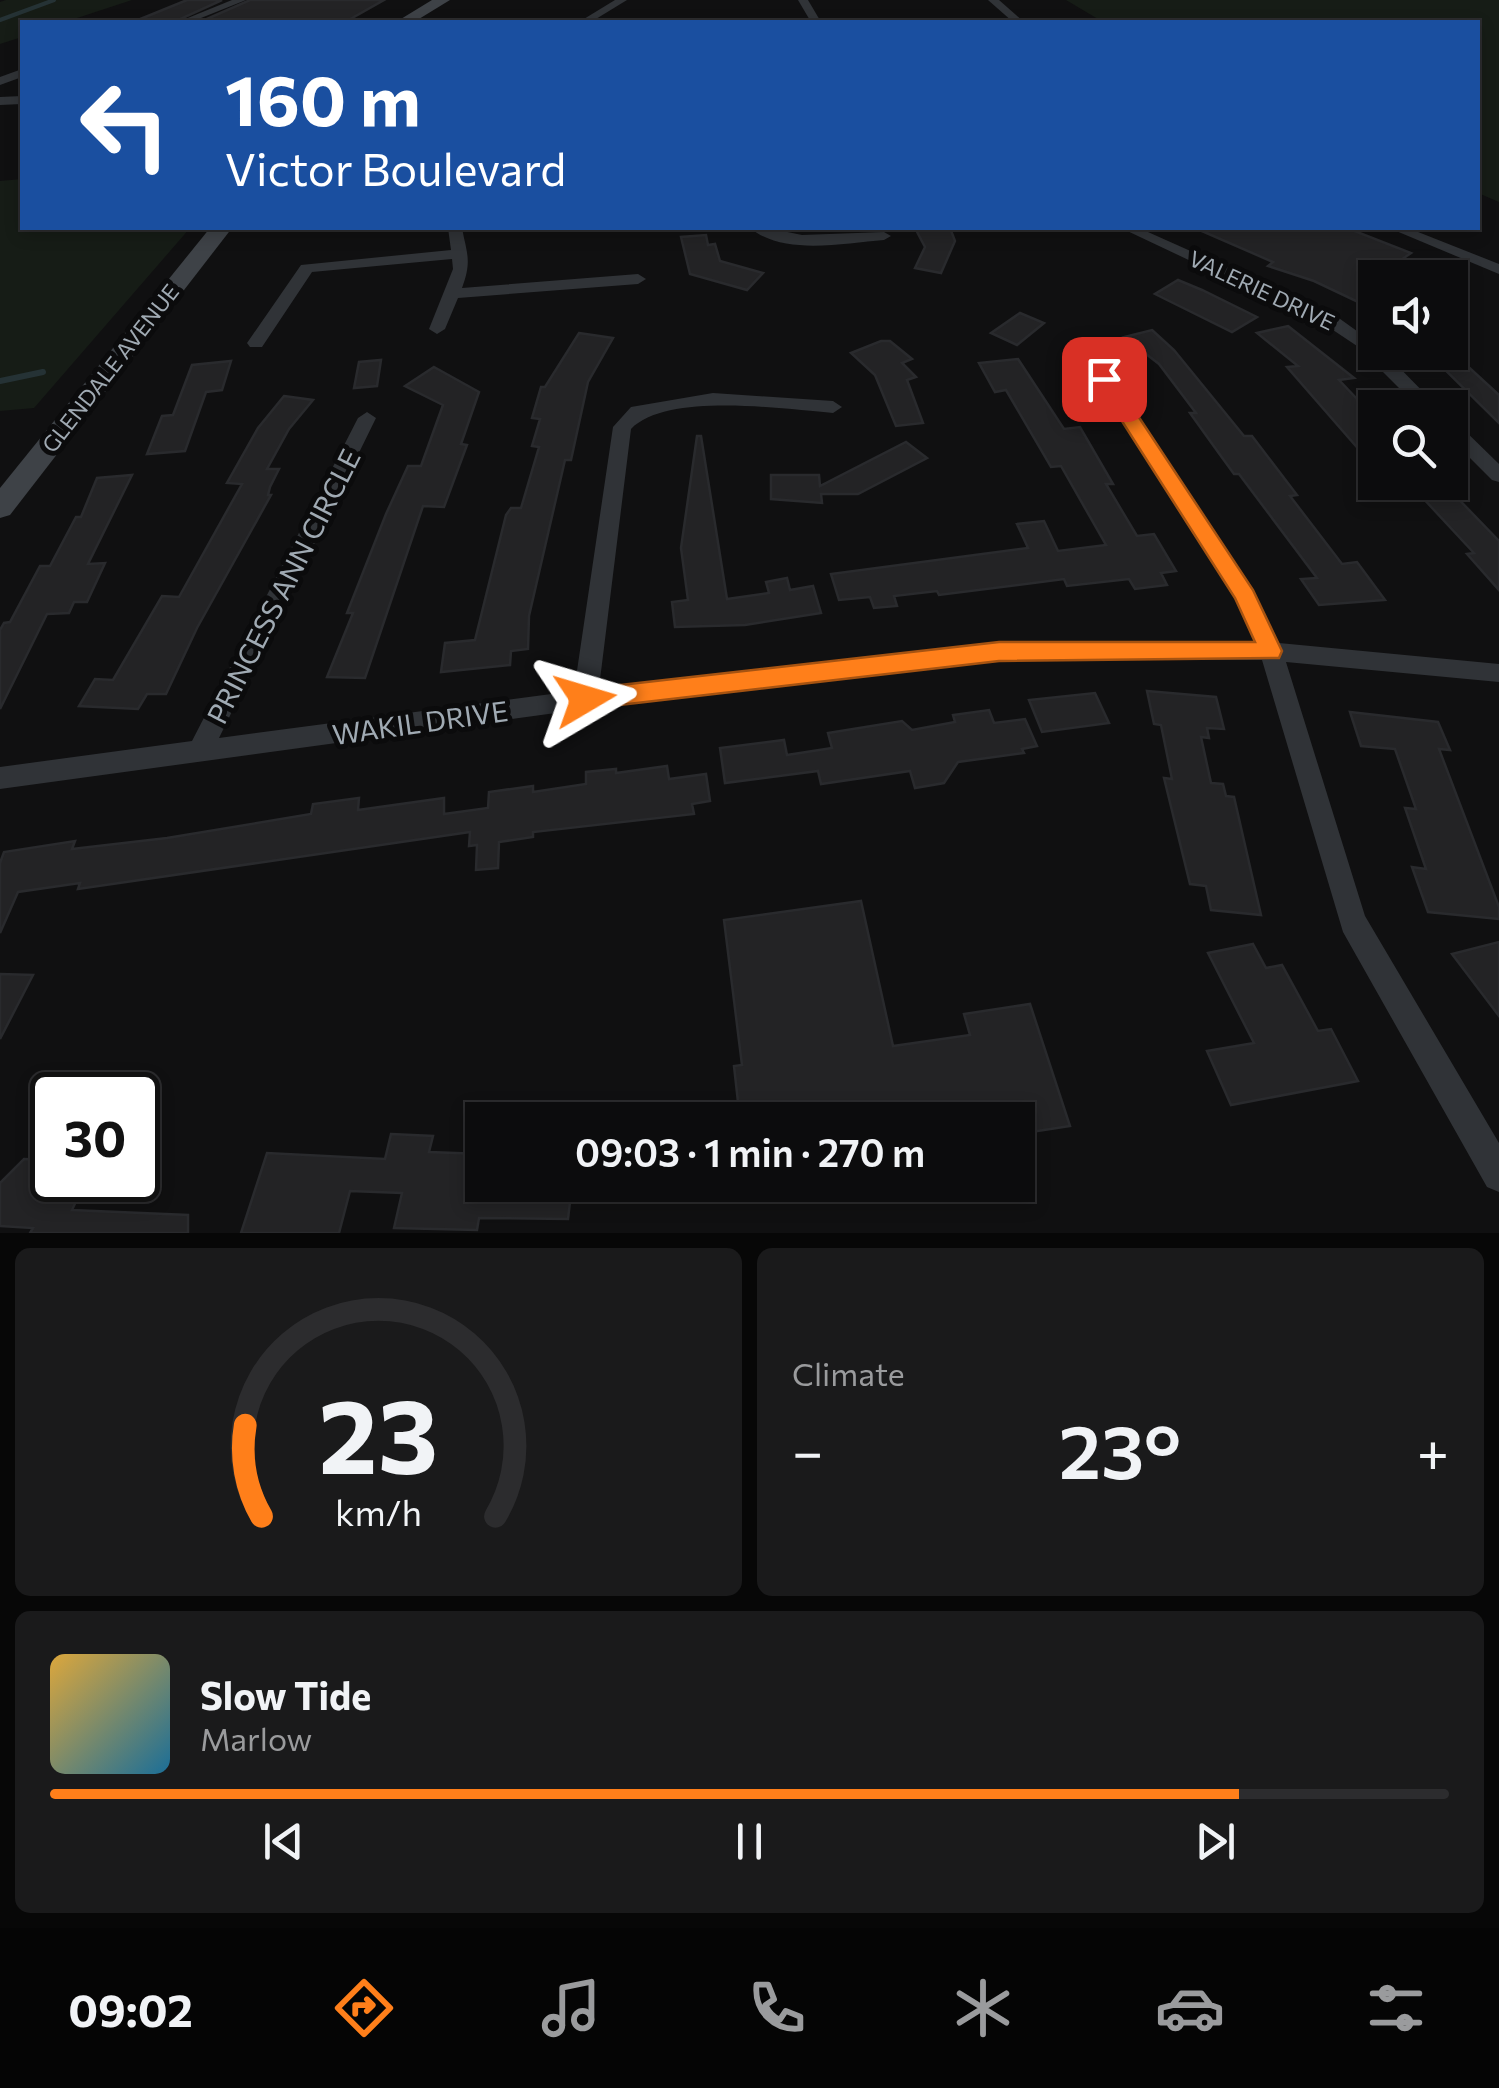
<!DOCTYPE html>
<html lang="en">
<head>
<meta charset="utf-8">
<style>
  :root { --surface:#0c0c0d; --page:#1a1a1b; --text:#f1f3f6; --muted:#9a9b9d; --line:#2c2c2e; --accent:#ff7f1a }
  body { margin:0; font-family:Commissioner,sans-serif; background:var(--page); color:var(--text); height:100vh; display:flex; flex-direction:column; font-size:38px; white-space:nowrap }
  * { box-sizing:border-box; margin:0 }
  p { font-size:32px; color:var(--muted) }
  .icon { flex:none; width:55px; height:55px; fill:none; stroke:currentColor; stroke-width:2; stroke-linecap:round; stroke-linejoin:round }
  .map { position:relative; height:1233px; overflow:hidden }
  .details { display:flex; flex-direction:column; gap:15px; padding:15px; background:#070707; flex:1 }
  .details>* { flex:none }
  .banner { position:absolute; left:20px; top:20px; width:1460px; height:210px; border-radius:0px; box-shadow:0 5px 15px #0003,0 0 0 2px var(--line); background:#1a4fa0; color:#fff; overflow:hidden }
  .controls { position:absolute; left:1358px; top:260px; display:grid; gap:20px }
  .controls a { display:grid; place-items:center; width:110px; height:110px; border-radius:0px; background:var(--surface); box-shadow:0 5px 15px #0003,0 0 0 2px var(--line); font-size:50px }
  .speed { position:absolute; left:30px; top:1072px; display:flex; gap:20px; font-size:50px; font-weight:700; text-align:center }
  .speed>* { display:grid; place-content:center; width:130px; height:130px; border-radius:50%; background:var(--surface); box-shadow:0 5px 15px #0003,0 0 0 2px var(--line); line-height:1 }
  .speed .limit { border:5px solid #111; border-radius:15px; background:#fff; color:#111 }
  .pin { position:absolute; display:grid; place-items:center; width:85px; height:85px; color:#fff; margin:-42px; border-radius:20px; box-shadow:0 5px 15px #0006 }
  .me { position:absolute; width:110px; margin:-55px; rotate:83deg; stroke-linejoin:round; filter:drop-shadow(0 0 8px #0008) }
  .turn { display:flex; align-items:center; gap:35px; height:210px; padding:0 40px; font-size:45px }
  .turn .icon { width:130px; height:130px; stroke-width:2.5 }
  .turn b { display:block; font-size:70px; line-height:85px }
  .big { font-size:75px; font-weight:600; line-height:1.1 }
  .details .tile { flex:1; display:flex; flex-direction:column; justify-content:center; gap:15px; min-width:0; padding:0 35px; border-radius:15px; background:var(--page) }
  .details .dial { align-items:center; gap:0 }
  .dial svg { height:260px; overflow:visible; fill:none; stroke:var(--line); stroke-width:7; stroke-linecap:round; text-anchor:middle }
  .dial text { fill:var(--text); stroke:none }
  .song { display:flex; align-items:center; gap:30px }
  .cover { width:120px; height:120px; border-radius:15px; background:linear-gradient(135deg,hsl(40 70% 55%),hsl(200 70% 35%)) }
  .played { height:10px; border-radius:5px; background:linear-gradient(90deg,var(--accent) 85%,var(--line) 85%) }
  .keys { display:flex; justify-content:space-around; direction:ltr }
  .heat { display:flex; justify-content:space-between; align-items:center; font-size:55px; direction:ltr }
  .details .tiles { flex:1; display:grid; gap:15px; grid-template-columns:1fr 1fr }
  .tile:last-child { grid-column:span 2 }
  .trip { position:absolute; left:465px; top:1102px; width:570px; height:100px; border-radius:0px; background:var(--surface); box-shadow:0 5px 15px #0003,0 0 0 2px var(--line); font-weight:600; line-height:100px; text-align:center }
  .tab-bar { display:flex; height:160px; justify-content:space-around; align-items:center; background:#050505; color:var(--muted) }
  .tab-bar .icon { width:70px; height:70px }
  .tab-bar .selected { color:var(--accent) }
  .tab-bar b { font-size:45px; color:var(--text) }
  .map>svg:first-child { display:block }
  .green { fill:#161c16 }
  .lines { fill:none; stroke-linecap:round; stroke-linejoin:round }
  .stream-far1 { stroke:#253235; stroke-width:4 }
  .stream { stroke:#253235; stroke-width:6 }
  .building { fill:#232325; stroke:#292a2d; stroke-width:2.5 }
  .street { fill:#303337; fill-rule:evenodd }
  .secondary { fill:#3e4247; fill-rule:evenodd }
  .route { fill:#ff7f1a; stroke:#a65311; stroke-width:2.5 }
  .labels { text-anchor:middle; dominant-baseline:central; stroke-width:10; stroke-linejoin:round; paint-order:stroke }
  .far-street-label { font-size:22px; fill:#a0aab3; stroke:#0b0b0c }
  .street-label { font-size:28px; fill:#a0aab3; stroke:#0b0b0c }
</style>
</head>
<body>
<div class="map">
<svg width="1499" height="1233" viewBox="0 0 1499 1233">
  <rect width="100%" height="100%" fill="#101011"/>
  <!-- green -->
  <g class="green">
    <path d="M6,0H132L65,22H22V37L0,44V2Z"/>
    <path d="M1066,0H1499V202L1478,193V22H1103Z"/>
    <path d="M22,179V228H190L34,408L0,411V181Z"/>
  </g>
  <g class="lines">
    <!-- stream-far1 -->
    <path class="stream-far1" d="M0,20L54,0"/>
    <!-- stream -->
    <path class="stream" d="M0,381L43,372"/>
  </g>
  <!-- building -->
  <g class="building">
    <path d="M187,0H222L174,22H133Z"/>
    <path d="M250,0H384L345,22H200Z"/>
    <path d="M915,228H950L955,241L941,273L915,268L925,247Z"/>
    <path d="M1195,228H1347L1411,253L1375,278V310L1314,281L1268,266L1273,262Z"/>
    <path d="M706,235L708,245L715,244L720,261L763,273L747,290L690,274L681,237Z"/>
    <path d="M1178,280L1202,290L1257,317L1232,332L1155,294Z"/>
    <path d="M1020,313L1044,323L1017,345L991,333Z"/>
    <path d="M1288,326L1354,378L1339,380L1375,418V468L1287,367L1298,366L1257,333Z"/>
    <path d="M1152,330L1174,350L1244,436H1252L1297,495L1290,496L1342,564L1357,562L1385,600L1319,605L1301,579L1317,578L1239,474H1234L1218,452L1190,413H1196L1159,364L1124,337Z"/>
    <path d="M579,333L613,338L588,382L571,460H565L529,616L528,649L511,651L510,665L441,672L445,643L475,640L506,515L511,508H521L539,447L532,446L540,419L532,418L541,387H545Z"/>
    <path d="M881,341H890L912,359L902,363L916,377L907,380L923,423L896,426L875,375L851,353Z"/>
    <path d="M1450,350L1499,395V423L1430,355Z"/>
    <path d="M1018,359L1064,429L1080,427L1113,484H1106L1137,536L1154,534L1176,571L1161,573L1167,585L1135,589L1129,579L1067,586L1064,579L939,595L937,591L894,596L897,606L874,608L870,597L839,600L831,574L1028,548L1017,524L1044,521L1058,551L1106,545L1061,466L1051,467L1006,390L995,392L979,363Z"/>
    <path d="M381,360L377,386L354,388L359,362Z"/>
    <path d="M231,361L222,390L206,392L185,451L147,454L162,416L173,415L192,365Z"/>
    <path d="M434,367L479,392L461,444L467,445L444,507L423,506L365,678L327,677L353,613H347L386,514L408,466H421L443,405L405,386Z"/>
    <path d="M284,396L313,400L289,429L267,469H279L270,487L268,495H271L197,628L166,694H147L138,709L79,706L95,679L113,680L162,596L179,597L242,484L227,483L258,428Z"/>
    <path d="M697,436H701L727,599L769,593L766,582L787,578L790,590L813,586L821,613L745,625L675,627L672,602L688,600L681,548Z"/>
    <path d="M906,442L927,458L858,494H821L822,503L771,499V475H819L820,486Z"/>
    <path d="M132,475L88,564L105,563L87,602H74L69,613L47,614L0,709V630L4,623L10,622L40,566H50L76,517H81L97,478Z"/>
    <path d="M1408,482H1442L1499,541V590L1467,554L1474,553Z"/>
    <path d="M1147,691L1216,697L1224,729L1207,728L1209,738L1201,737L1211,783L1223,784L1226,796L1234,797L1261,915L1211,910L1206,886L1190,884L1164,778L1172,779L1161,725L1154,724Z"/>
    <path d="M1095,693L1109,723L1042,732L1029,700Z"/>
    <path d="M989,710L994,723L1025,719L1037,746L1022,749L1024,753L958,762L944,783L915,788L910,771L821,784L818,771L725,783L720,748L784,740L787,755L832,748L828,733L902,721L912,730L955,722L953,715Z"/>
    <path d="M1350,712L1438,722L1450,750L1439,749L1499,907V919L1428,912L1412,867L1426,869L1405,808L1416,809L1395,749L1361,746Z"/>
    <path d="M667,766L669,779L706,774L710,801L692,804L694,814L533,832V837L499,842L498,868L476,870L477,845L469,846L470,832L78,889L80,883L18,892L0,933V863L4,852L75,841L72,849L167,838L311,814L313,804L359,798L358,810L444,798V814L488,808L489,792L533,786V792L586,784V772L616,769V773Z"/>
    <path d="M861,901L893,1046L970,1035L964,1014L1030,1004L1070,1126L1018,1134V1120H997L994,1109L925,1120H740L734,1066L742,1065L724,920Z"/>
    <path d="M1499,942V1016L1452,954Z"/>
    <path d="M1253,944L1266,968L1282,965L1318,1031L1331,1029L1358,1081L1231,1105L1207,1051L1254,1043L1208,953Z"/>
    <path d="M0,974L33,975L0,1039Z"/>
    <path d="M391,1134L433,1136L429,1152L482,1154V1185H572L568,1219L479,1218L477,1230L394,1228L402,1193L350,1191L339,1233H241L267,1153L385,1159Z"/>
    <path d="M24,1159L52,1160V1180H86L72,1210L188,1215V1233H30L33,1228L0,1226V1183Z"/>
  </g>
  <g class="lines">
    <!-- street -->
    <g class="street">
      <path d="M232,0H246L191,22H178Z"/>
      <path d="M615,0H627L591,22H579Z"/>
      <path d="M798,0H808L821,22H811Z"/>
      <path d="M988,0H999L1024,22H1013Z"/>
      <path d="M22,69V77L0,85V77Z"/>
      <path d="M22,96V104L0,105V97Z"/>
      <path d="M448,228H462C467,254 472,261 462,288L638,274L646,279L638,284L458,298L445,329L437,334L429,329L453,269L452,259L312,272L262,347H250L247,343L301,265L451,250Z"/>
      <path d="M750,228H768L802,235L884,232L891,236L884,240C843,243 784,256 750,228Z"/>
      <path d="M1121,228H1139L1336,316L1375,344V352H1384L1439,408H1419L1357,346L1324,324Z"/>
      <path d="M1389,228H1408L1499,264V274Z"/>
      <path d="M1084,343L1093,348L1253,590L1279,643L1499,664V682L1286,662L1365,916L1499,1143V1192L1487,1187L1343,932L1262,660H999L585,709L0,789V767L192,741L358,418L367,412L376,418L219,738L574,691L613,427L631,407L713,393L833,401L842,407L833,413C783,409 667,392 631,429L599,688L999,642H1255L1235,599L1075,348Z"/>
      <path d="M1450,421L1457,423L1499,464V482L1492,480L1450,438Z"/>
    </g>
    <!-- secondary -->
    <g class="secondary">
      <path d="M432,0H450L414,22H396Z"/>
      <path d="M210,228H232L10,515L0,518V488Z"/>
    </g>
  </g>
  <!-- route -->
  <path class="route" d="M1104,374L1111,375L1253,590L1282,651L1279,658L999,661L585,709L576,706L573,699L576,692L585,689L999,642H1255L1235,598L1095,379Z"/>
  <g class="labels">
    <!-- far-street labels -->
    <g class="far-street-label">
      <text transform="translate(1262 290) rotate(25)">VALERIE DRIVE</text>
      <text transform="translate(110 368) rotate(-52)">GLENDALE AVENUE</text>
    </g>
    <!-- street labels -->
    <g class="street-label">
      <text transform="translate(283 586) rotate(-63)">PRINCESS ANN CIRCLE</text>
      <text transform="translate(420 722) rotate(-8)">WAKIL DRIVE</text>
    </g>
  </g>
</svg>
<div class="controls">
<a><svg class="icon" aria-label="sound" viewBox="0 0 24 24"><path d="M4 9h4l5-4v14l-5-4H4zM17 9q2 3 0 6"/></svg></a>
<a><svg class="icon" aria-label="search" viewBox="0 0 24 24"><circle cx="10" cy="10" r="6"/><path d="M15 15l6 6"/></svg></a>
</div>
<div class="speed"><div class="limit">30</div></div>
<div class="pin" style="left:1104px;top:379px;background:#d93025"><svg class="icon" aria-label="arrive" viewBox="0 0 24 24"><path d="M6 21V4h12l-3 4 3 4H6"/></svg></div>
<svg class="me" style="left:585px;top:699px" viewBox="-20 -20 40 40"><path d="M0-17L14 15 0 8-14 15z" fill="#ff7f1a" stroke="#fff" stroke-width="4"/></svg>
<div class="trip">09:03 · 1 min · 270 m</div>
<div class="banner">
<div class="turn"><svg class="icon" aria-label="left" viewBox="0 0 24 24"><path d="M17 20v-9H6M10 6l-5 5 5 5"/></svg><div><b>160 m</b>Victor Boulevard</div></div>
</div>
</div>
<section class="details">
<div class="tiles">
<div class="tile dial"><svg viewBox="0 0 100 80">
<path d="M14 69A42 42 0 1 1 86 69"/>
<path d="M14 69A42 42 0 0 1 9 41" stroke="#ff7f1a"/>
<text x="50" y="56" font-size="32" font-weight="700">23</text>
<text x="50" y="72" font-size="11">km/h</text>
</svg></div>
<div class="tile"><p>Climate</p>
<div class="heat"><a>−</a><b class="big">23°</b><a>+</a></div>
</div>
<div class="tile">
<div class="song"><i class="cover"></i><div><b>Slow Tide</b><p>Marlow</p></div></div>
<div class="played"></div>
<div class="keys"><svg class="icon" aria-label="previous" viewBox="0 0 24 24"><path d="M18 5L8 12l10 7zM5 5v14"/></svg><svg class="icon" aria-label="pause" viewBox="0 0 24 24"><path d="M8 5v14M16 5v14"/></svg><svg class="icon" aria-label="next" viewBox="0 0 24 24"><path d="M6 5l10 7-10 7zM19 5v14"/></svg></div>
</div>
</div>
</section>
<nav class="tab-bar">
<b>09:02</b>
<svg class="icon selected" aria-label="directions" viewBox="0 0 24 24"><path d="M12 3l9 9-9 9-9-9zM9 14v-3h6M13 9l2 2-2 2"/></svg>
<svg class="icon" aria-label="music" viewBox="0 0 24 24"><path d="M9 18V5l10-2v13"/><circle cx="6" cy="18" r="3"/><circle cx="16" cy="16" r="3"/></svg>
<svg class="icon" aria-label="phone" viewBox="0 0 24 24"><path d="M5 4h4l2 5-3 2q2 4 5 5l2-3 5 2v4C11 20 4 13 5 4z"/></svg>
<svg class="icon" aria-label="climate" viewBox="0 0 24 24"><path d="M12 3v18M4 7l16 10M4 17L20 7"/></svg>
<svg class="icon" aria-label="car" viewBox="0 0 24 24"><path d="M5 17H2v-5l4-1 3-4h7l3 4 3 1v5h-3M9 17h6M6 11h13"/><circle cx="7" cy="17" r="2"/><circle cx="17" cy="17" r="2"/></svg>
<svg class="icon" aria-label="filters" viewBox="0 0 24 24"><path d="M4 7h16M4 17h16"/><circle cx="9" cy="7" r="2"/><circle cx="15" cy="17" r="2"/></svg>
</nav>
</body>
</html>
